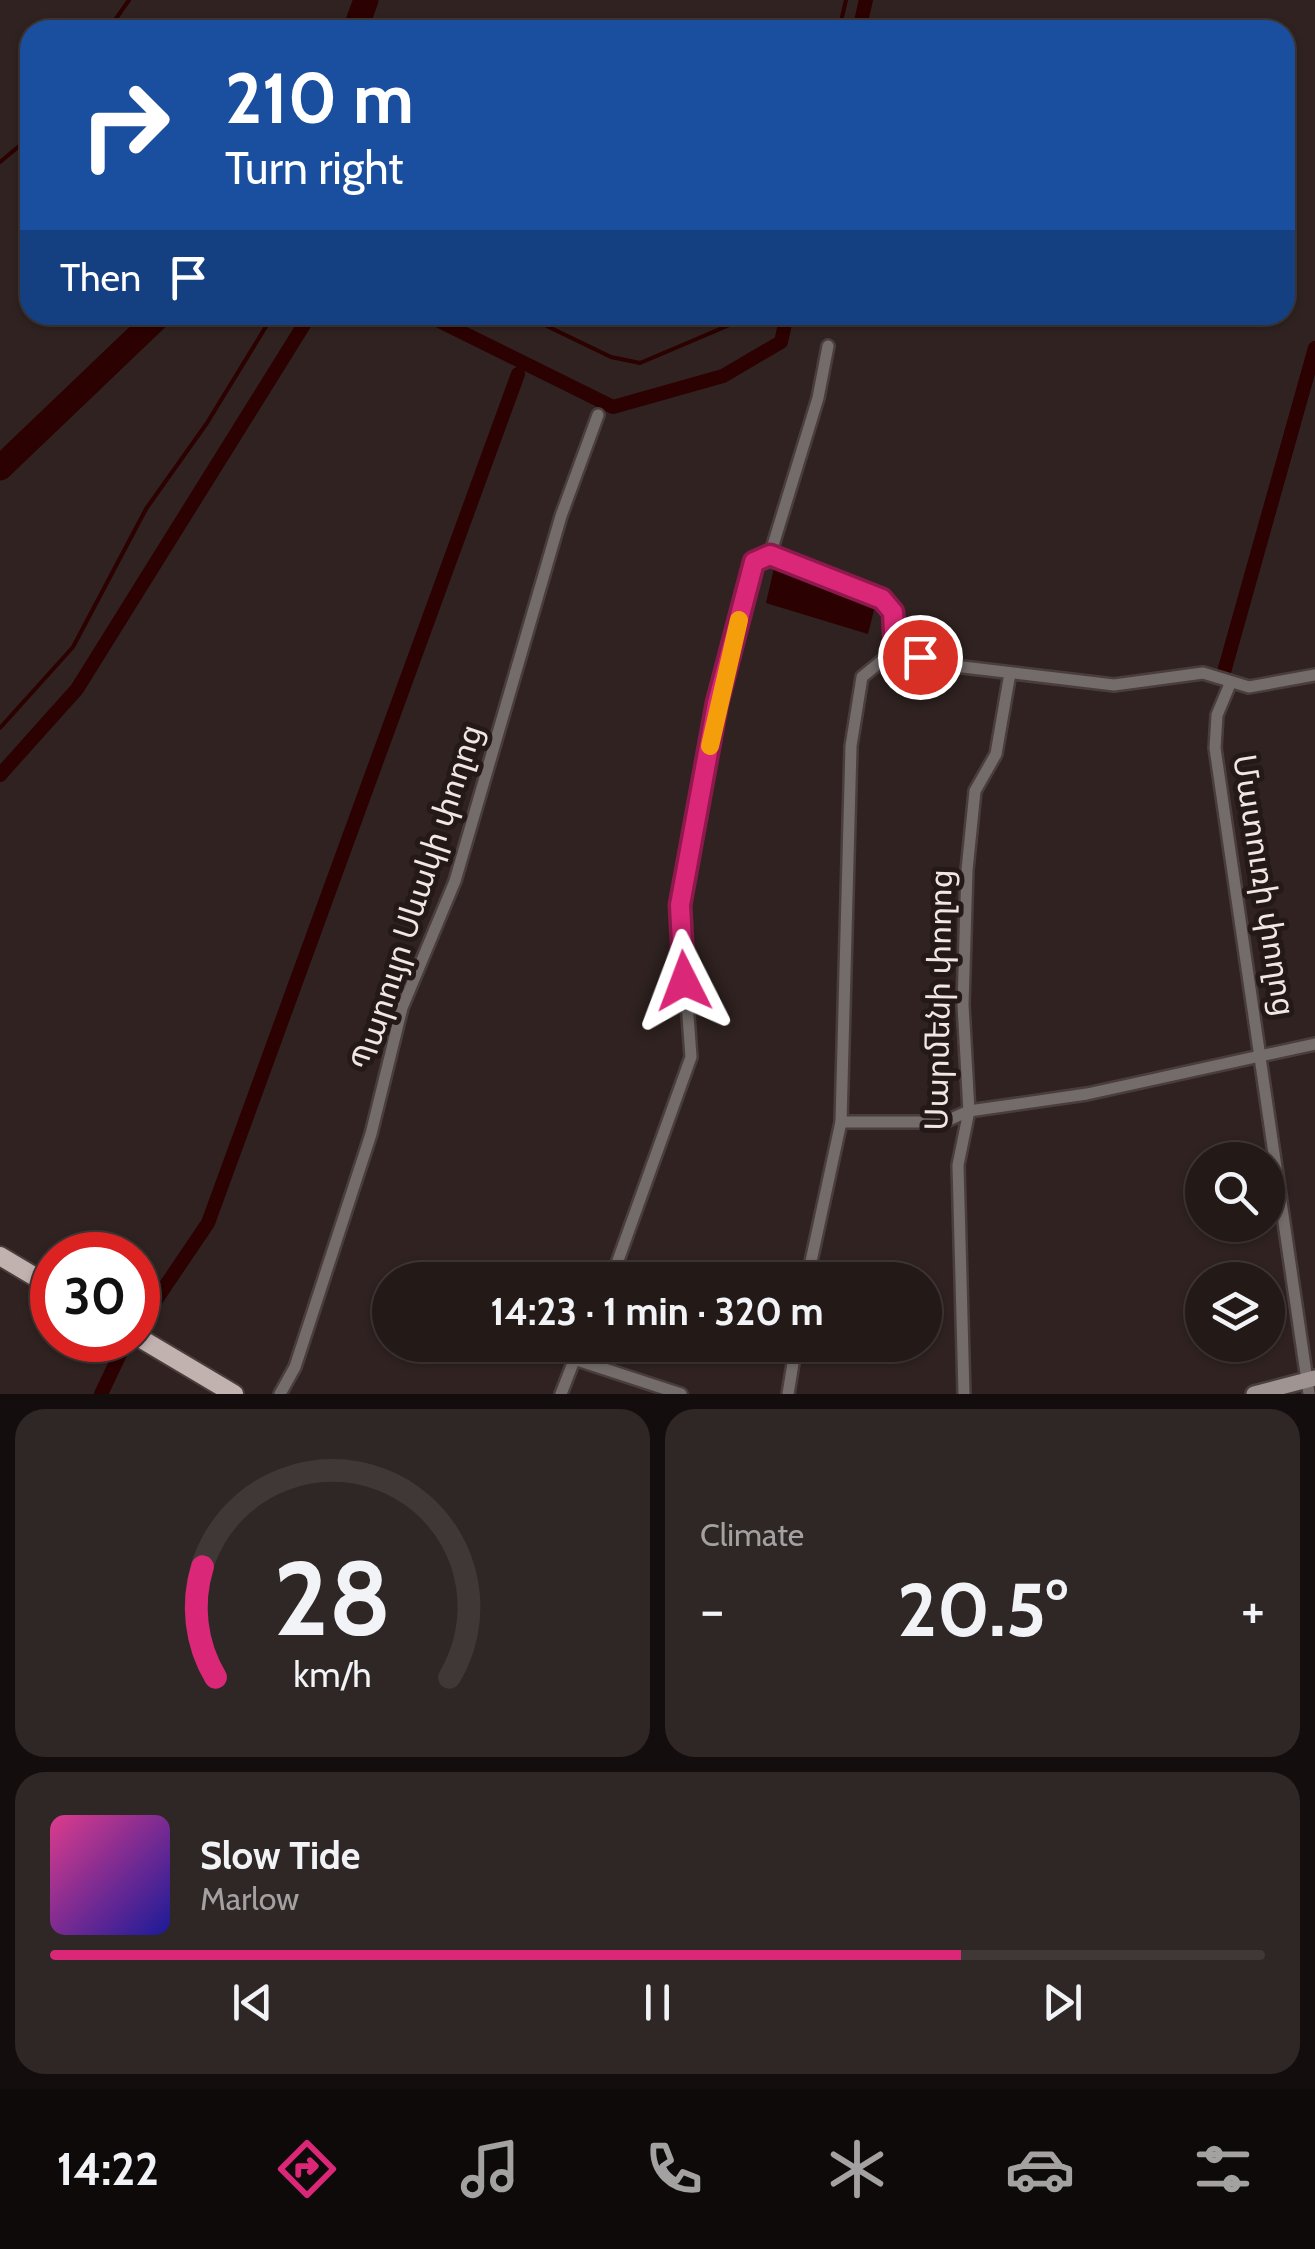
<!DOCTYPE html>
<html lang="en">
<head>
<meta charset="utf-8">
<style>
  :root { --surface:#231a18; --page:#2f2725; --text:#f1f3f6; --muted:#a3a1a2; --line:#403837; --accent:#db2777 }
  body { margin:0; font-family:Cabin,"Noto Sans Armenian",sans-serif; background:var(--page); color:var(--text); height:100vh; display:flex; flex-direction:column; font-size:38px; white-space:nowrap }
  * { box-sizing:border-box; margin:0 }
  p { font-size:32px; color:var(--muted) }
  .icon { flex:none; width:55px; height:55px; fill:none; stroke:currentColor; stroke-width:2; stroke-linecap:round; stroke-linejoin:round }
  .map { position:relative; height:1394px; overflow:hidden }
  .details { display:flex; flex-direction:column; gap:15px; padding:15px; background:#130e0d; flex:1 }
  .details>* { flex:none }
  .banner { position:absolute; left:20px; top:20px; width:1275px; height:305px; border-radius:30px; box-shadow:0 2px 8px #0004,0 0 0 2px var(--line); background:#1a4fa0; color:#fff; overflow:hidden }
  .controls { position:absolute; left:1185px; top:1142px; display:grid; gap:20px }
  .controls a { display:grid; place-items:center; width:100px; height:100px; border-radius:50%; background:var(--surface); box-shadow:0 2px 8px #0004,0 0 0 2px var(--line); font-size:50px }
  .speed { position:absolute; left:30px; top:1232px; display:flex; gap:20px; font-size:50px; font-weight:700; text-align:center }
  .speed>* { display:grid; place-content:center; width:130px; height:130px; border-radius:50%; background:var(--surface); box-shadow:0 2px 8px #0004,0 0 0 2px var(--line); line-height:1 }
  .speed .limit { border:15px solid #d22; background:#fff; color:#111 }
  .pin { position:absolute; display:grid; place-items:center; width:85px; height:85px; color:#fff; margin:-42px; border:5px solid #fff; border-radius:50%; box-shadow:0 2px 10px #0007 }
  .me { position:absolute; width:110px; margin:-55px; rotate:357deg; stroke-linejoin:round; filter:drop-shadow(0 0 8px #0008) }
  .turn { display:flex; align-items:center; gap:35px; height:210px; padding:0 40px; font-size:45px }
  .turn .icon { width:130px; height:130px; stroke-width:2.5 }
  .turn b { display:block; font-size:70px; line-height:85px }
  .then { display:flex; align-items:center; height:95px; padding:0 40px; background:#0003; gap:20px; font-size:38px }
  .big { font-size:75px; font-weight:700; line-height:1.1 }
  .details .card { flex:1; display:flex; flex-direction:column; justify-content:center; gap:15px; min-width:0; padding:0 35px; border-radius:30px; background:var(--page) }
  .details .dial { align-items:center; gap:0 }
  .dial svg { height:260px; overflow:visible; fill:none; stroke:var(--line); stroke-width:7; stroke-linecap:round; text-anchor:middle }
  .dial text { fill:var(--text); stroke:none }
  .song { display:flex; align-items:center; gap:30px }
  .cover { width:120px; height:120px; border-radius:15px; background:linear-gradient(135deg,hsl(330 70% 55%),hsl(240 70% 35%)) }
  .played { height:10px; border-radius:5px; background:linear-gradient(90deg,var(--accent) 75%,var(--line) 75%) }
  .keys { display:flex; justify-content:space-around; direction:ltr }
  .heat { display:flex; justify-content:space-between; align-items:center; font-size:55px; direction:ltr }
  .details .tiles { flex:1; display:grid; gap:15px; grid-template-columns:1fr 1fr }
  .card:last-child { grid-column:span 2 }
  .trip { position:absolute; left:372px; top:1262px; width:570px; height:100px; border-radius:50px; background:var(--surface); box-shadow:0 2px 8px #0004,0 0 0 2px var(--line); font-weight:700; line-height:100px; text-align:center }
  .tabs { display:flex; height:160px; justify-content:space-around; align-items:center; background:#0e0a0a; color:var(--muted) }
  .tabs .icon { width:70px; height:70px }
  .tabs .selected { color:var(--accent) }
  .tabs b { font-size:45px; color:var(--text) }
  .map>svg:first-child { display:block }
  .water { fill:#2b0101 }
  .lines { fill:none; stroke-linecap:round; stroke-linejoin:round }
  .stream { stroke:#2b0101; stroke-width:4 }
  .canal { stroke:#2b0101; stroke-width:14 }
  .river { stroke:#2b0101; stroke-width:25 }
  .minor-casing { stroke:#4a3e3c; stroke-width:16 }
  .secondary-casing { stroke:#4a3e3c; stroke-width:20 }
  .primary-casing { stroke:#4a3e3c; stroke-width:22 }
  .minor { stroke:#736c6b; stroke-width:11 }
  .secondary { stroke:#9f9492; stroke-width:15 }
  .primary { stroke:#c1b2b0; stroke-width:18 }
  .route-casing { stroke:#8e194d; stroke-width:25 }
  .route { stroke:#db2777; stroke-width:18 }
  .slow { stroke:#f59e0b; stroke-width:18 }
  .labels { text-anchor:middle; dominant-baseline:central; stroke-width:10; stroke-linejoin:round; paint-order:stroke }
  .street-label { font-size:32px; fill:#f0e7e5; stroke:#251917 }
</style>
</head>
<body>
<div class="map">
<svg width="1315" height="1394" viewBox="0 0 1315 1394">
  <rect width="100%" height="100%" fill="#2f2220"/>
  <!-- water -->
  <path class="water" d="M774,568L875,606L868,634L766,603Z"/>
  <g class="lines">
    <!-- stream -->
    <g class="stream">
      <path d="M108,30L129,0"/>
      <path d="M839,30L846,0"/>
      <path d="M0,162L30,137"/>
      <path d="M524,315L611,357L640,363L753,315"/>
      <path d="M0,728L73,647L146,509L207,423L273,315"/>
    </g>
    <!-- canal -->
    <g class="canal">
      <path d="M859,30L866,0"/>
      <path d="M427,315L613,407L723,376L781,342L787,315"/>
      <path d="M1224,672L1315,348"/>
      <path d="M0,775L77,689L310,315"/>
      <path d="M139,1325L208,1223L518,374"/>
      <path d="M101,1394L121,1352"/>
    </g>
    <!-- river -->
    <g class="river">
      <path d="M355,30L366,0"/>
      <path d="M0,468L160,315"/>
    </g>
    <!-- minor casing -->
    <g class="minor-casing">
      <g id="minor">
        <path d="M770,555L882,599L893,612L895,650L946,665L1114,685L1203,673L1249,687L1315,675"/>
        <path d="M770,555L818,398L828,346"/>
        <path d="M1230,684L1217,715L1215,748L1309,1394"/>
        <path d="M841,1122H944L969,1111L1087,1094L1315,1044"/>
        <path d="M611,1280L691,1057L680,905L717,703L754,562L770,555"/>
        <path d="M807,1280L841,1122L851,746L862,677L895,650"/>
        <path d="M574,1359L681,1394"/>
        <path d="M280,1394L295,1367L371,1134L402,1008L455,881L561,516L598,415"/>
        <path d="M561,1394L580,1345"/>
        <path d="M788,1394L796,1345"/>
        <path d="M964,1394L958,1165L969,1111L963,1005L967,870L975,791L996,754L1010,673"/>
      </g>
    </g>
    <!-- secondary casing -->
    <g class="secondary-casing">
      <path id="secondary" d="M1254,1394L1315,1378"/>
    </g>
    <!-- primary casing -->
    <g class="primary-casing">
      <g id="primary">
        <path d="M0,1256L52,1287"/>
        <path d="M138,1337L234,1394"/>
      </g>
    </g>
    <!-- minor -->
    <use href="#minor" class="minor"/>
    <!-- secondary -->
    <use href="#secondary" class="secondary"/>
    <!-- primary -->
    <use href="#primary" class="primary"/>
  </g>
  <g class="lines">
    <!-- route casing -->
    <g class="route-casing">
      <path id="route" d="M684,981L680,905L717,703L754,562L770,555L882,599L893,612L895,650L920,657"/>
    </g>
    <!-- route -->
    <use href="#route" class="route"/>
    <!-- slow -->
    <path class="slow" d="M710,746L739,620"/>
  </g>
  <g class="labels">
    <!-- street labels -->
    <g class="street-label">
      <text transform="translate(1265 885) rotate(81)">Մատուռի փողոց</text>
      <text transform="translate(416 897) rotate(-72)">Պարույր Սևակի փողոց</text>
      <text transform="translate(938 1000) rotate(-89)">Սարմենի փողոց</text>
    </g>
  </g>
</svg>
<div class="controls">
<a><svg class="icon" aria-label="search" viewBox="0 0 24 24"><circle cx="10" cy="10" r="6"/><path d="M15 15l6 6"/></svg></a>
<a><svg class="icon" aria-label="layers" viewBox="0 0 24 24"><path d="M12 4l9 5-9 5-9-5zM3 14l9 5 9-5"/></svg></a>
</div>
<div class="speed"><div class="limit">30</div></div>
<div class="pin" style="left:920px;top:657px;background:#d93025"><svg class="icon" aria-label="arrive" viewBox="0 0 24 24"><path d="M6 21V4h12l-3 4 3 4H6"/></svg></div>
<svg class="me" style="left:684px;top:981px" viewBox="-20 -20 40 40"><path d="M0-17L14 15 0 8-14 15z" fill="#db2777" stroke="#fff" stroke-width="4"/></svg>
<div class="trip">14:23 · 1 min · 320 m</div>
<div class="banner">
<div class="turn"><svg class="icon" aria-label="right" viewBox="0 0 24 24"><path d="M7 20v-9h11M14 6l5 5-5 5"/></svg><div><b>210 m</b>Turn right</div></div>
<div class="then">Then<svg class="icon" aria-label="arrive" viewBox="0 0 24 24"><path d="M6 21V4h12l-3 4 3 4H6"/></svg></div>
</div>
</div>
<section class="details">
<div class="tiles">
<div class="card dial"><svg viewBox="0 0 100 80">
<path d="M14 69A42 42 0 1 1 86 69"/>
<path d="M14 69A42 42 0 0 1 10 35" stroke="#db2777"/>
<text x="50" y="56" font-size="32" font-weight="700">28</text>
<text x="50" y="72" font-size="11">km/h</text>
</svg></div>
<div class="card"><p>Climate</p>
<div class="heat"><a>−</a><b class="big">20.5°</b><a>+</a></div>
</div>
<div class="card">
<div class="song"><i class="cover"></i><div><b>Slow Tide</b><p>Marlow</p></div></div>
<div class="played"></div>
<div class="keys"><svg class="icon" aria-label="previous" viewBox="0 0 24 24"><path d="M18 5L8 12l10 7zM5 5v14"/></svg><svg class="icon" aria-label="pause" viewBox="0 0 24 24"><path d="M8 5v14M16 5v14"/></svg><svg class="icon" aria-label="next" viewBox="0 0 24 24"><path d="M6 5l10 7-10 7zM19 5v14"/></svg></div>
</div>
</div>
</section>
<nav class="tabs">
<b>14:22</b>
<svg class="icon selected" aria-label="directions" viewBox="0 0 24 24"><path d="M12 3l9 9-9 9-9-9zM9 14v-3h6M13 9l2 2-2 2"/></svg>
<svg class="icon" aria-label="music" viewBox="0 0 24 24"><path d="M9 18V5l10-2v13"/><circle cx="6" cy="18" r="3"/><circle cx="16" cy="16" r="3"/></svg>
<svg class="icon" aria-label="phone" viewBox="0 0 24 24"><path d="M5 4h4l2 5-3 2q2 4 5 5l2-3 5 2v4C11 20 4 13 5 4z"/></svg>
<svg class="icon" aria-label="climate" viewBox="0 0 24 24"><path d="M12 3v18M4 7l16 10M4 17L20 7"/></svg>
<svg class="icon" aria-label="car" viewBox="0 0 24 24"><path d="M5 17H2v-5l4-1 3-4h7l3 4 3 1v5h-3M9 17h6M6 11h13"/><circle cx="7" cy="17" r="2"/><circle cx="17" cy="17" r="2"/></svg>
<svg class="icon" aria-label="filters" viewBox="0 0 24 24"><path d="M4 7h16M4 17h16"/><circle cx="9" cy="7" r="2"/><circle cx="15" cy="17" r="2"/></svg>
</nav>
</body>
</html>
